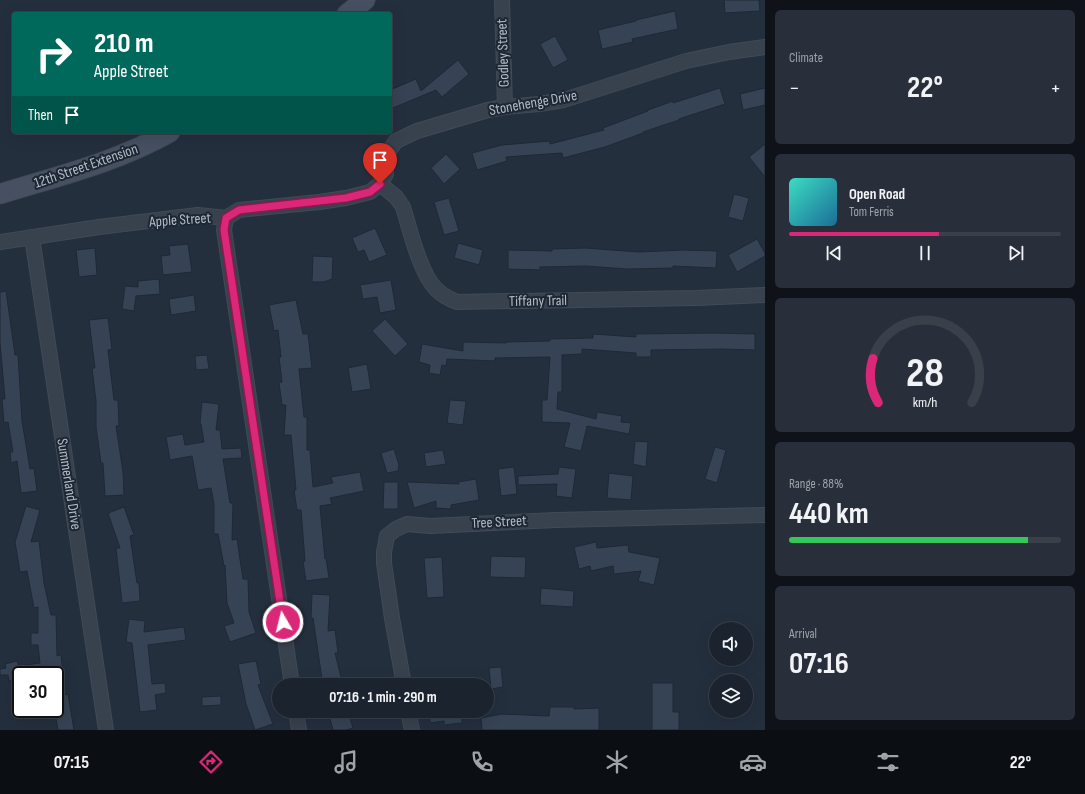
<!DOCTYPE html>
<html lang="en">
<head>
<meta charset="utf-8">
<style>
  :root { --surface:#1b232e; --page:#282f3a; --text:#f1f3f6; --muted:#a0a4aa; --line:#39404a; --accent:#db2777 }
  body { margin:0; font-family:"Sofia Sans Condensed",sans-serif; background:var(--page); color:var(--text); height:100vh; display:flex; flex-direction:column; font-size:15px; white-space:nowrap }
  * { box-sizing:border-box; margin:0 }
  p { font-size:13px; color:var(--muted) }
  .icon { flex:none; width:22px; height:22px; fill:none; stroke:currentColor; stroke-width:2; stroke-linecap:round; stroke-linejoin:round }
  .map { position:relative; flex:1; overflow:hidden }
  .sheet { display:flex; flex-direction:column; gap:10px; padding:10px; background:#0f1319; width:320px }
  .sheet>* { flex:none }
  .top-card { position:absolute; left:12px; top:12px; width:380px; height:122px; border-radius:4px; box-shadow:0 4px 16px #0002,0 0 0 1px var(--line); background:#00695c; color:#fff; overflow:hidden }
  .buttons { position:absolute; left:709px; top:622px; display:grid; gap:8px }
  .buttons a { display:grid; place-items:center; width:44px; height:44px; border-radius:50%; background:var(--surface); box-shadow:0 4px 16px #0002,0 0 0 1px var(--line); font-size:20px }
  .speed { position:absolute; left:12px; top:666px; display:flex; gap:8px; font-size:20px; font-weight:700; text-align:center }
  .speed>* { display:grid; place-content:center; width:52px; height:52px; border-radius:50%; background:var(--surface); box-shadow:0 4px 16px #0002,0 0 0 1px var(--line); line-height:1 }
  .speed .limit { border:2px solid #111; border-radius:6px; background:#fff; color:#111 }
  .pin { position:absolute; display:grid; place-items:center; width:34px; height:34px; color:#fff; margin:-41px -17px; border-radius:50% 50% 50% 0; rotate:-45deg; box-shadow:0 0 4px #0007 }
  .pin .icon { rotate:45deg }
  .me { position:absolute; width:44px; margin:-22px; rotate:352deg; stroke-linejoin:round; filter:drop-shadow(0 0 3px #0008) }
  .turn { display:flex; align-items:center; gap:14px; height:84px; padding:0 16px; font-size:18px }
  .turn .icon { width:52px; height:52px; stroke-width:2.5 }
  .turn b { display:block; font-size:28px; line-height:34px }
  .then { display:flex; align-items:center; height:38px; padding:0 16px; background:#0003; gap:8px; font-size:15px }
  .big { font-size:30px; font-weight:700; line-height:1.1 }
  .sheet .tile { flex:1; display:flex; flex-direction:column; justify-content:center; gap:6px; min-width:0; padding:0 14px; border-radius:6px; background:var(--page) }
  .sheet .dial { align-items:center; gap:0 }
  .dial svg { height:104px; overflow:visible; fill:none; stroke:var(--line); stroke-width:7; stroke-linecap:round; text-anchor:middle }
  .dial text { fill:var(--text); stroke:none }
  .song { display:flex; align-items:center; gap:12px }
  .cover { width:48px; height:48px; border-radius:6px; background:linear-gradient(135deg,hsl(170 70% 55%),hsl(200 70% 35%)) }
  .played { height:4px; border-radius:2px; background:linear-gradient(90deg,var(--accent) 55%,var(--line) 55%) }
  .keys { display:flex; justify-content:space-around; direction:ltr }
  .heat { display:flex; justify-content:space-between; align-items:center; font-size:22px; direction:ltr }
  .charge { height:6px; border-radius:3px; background:linear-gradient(90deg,#34c759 88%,var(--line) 0) }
  .trip { position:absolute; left:272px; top:678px; width:222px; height:40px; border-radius:20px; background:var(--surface); box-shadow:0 4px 16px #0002,0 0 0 1px var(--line); font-weight:700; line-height:40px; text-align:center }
  .tab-bar { display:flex; height:64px; justify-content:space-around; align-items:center; background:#0b0e12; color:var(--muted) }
  .tab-bar .icon { width:28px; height:28px }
  .tab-bar .active { color:var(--accent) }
  .tab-bar b { font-size:18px; color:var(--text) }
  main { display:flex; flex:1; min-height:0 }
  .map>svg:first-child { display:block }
  .building { fill:#364354; stroke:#1f2835 }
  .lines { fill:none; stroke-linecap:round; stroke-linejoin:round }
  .minor-casing { stroke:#414a57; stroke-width:16 }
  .secondary-casing { stroke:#414a57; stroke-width:21 }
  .minor { stroke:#38414e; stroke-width:14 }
  .secondary { stroke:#465061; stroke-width:19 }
  .route-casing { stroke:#8e194d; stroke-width:10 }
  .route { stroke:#db2777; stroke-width:7 }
  .labels { text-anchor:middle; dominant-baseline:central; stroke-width:4; stroke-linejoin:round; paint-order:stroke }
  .street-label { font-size:15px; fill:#b4bcc9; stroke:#1d2633 }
</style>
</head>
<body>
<main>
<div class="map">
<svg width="765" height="730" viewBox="0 0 765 730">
  <rect width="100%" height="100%" fill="#242f3e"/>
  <!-- building -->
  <g class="building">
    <path d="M724,0H759L760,11L725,13Z"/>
    <path d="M675,11L678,29L632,39L633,42L602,49L598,30L636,21V20Z"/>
    <path d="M555,36L568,60L553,68L540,44Z"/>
    <path d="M458,60L469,74L442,97L436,90L393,108L390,101V90L416,79L421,91Z"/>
    <path d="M720,88L725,104L679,119V120L643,132V133L605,147L563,158L562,153L506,157L507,161L477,170L472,153L502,145L550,141V144L604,130L603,128L648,111V110L673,101V103Z"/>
    <path d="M765,88V105L743,110L740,94Z"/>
    <path d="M765,144V177L749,157Z"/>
    <path d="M446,154L460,169L444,184L431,168Z"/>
    <path d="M734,194L749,198L743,221L728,217Z"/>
    <path d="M449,198L459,231L444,235L434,202Z"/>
    <path d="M375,228L387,255L369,262L364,250L358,252L352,238Z"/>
    <path d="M757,239L765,253V256L737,272L728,255Z"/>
    <path d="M458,243L483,250L479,265L454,258Z"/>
    <path d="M188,244L192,272L163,275L161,256L170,255L169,246Z"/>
    <path d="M95,248L97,275L79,277L76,250Z"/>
    <path d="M585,248L639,252L683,250L717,251L716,268L673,266V268L628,269L586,266L540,267V270L508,269V250L552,251V249Z"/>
    <path d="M313,256L333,257L332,279L324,282H312Z"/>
    <path d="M159,279L160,294L136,296L134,311L122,309L125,286L138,287V281Z"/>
    <path d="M391,280L396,310L380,313L377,297L363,299L360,285Z"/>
    <path d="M6,291L15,355H18L22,421L30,469L34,468L37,491L21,493L17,461L11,463L10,452H13L8,422L4,423L2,399H5L0,343V292Z"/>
    <path d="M194,295L196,311L171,315L169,299Z"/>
    <path d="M296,300L303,334H308L312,368L299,369L304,417H307V450H310L313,487L333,483L331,477L360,472L364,491L330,498L332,504L320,506L325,559L326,558L329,578L306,581L303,562L305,561L301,510H297L294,490H296L291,435H284L286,405H282L279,383L282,382L279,357H281L278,330L274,331L269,305Z"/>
    <path d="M108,318L112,349L108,350L114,400H118L119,426H116L123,472L124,495L105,496L103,463H101L96,427V401L92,368H95L89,320Z"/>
    <path d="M385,319L408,344L395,356L372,331Z"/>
    <path d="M713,333L755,334V350L722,349L651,350V357H636V353L582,349V354L562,355V392H558L557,409L596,419L597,412L622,416L621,422L631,423L629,434L587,426L581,451L564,447L570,423L542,422V400H547L550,357L495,358V361L447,359L446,366L442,365L440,375L429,373L430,365L419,362L422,344L463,351V342L506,343V342L550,341V339L593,338V334L636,337V334Z"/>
    <path d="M207,355L209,369L196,370L195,356Z"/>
    <path d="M367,364L371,389L352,392L348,368Z"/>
    <path d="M450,400L466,401L463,425L447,423Z"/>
    <path d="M202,402L219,404L216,430H220L222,449L241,448L242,458L223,459L230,503H233L232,540L237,539L243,579H248L249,612L256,633L230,642L224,626L234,623L227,603L225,565L224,566L218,534H214V504L211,488L198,490L192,456L170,460L166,437L183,434L185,445L204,442L201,424L200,423Z"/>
    <path d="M635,441L648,442L646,467L633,464Z"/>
    <path d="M715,447L726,450L717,483L705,479Z"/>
    <path d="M394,449L399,465L398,471L387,473L381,453Z"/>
    <path d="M443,450L446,464L426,467L424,453Z"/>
    <path d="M514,467L517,494L501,496L498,469Z"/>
    <path d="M559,467L576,469L572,498L556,496L557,484L518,485V476L558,474Z"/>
    <path d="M609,473L633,476L631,500L607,498Z"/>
    <path d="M476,479L479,500L451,505V509L436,508V501L414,508L407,482L459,484L458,482Z"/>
    <path d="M384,482H398V509H383Z"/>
    <path d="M26,506L40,510L31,542L39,541L44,583L51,615H56L57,656L61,655L63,675H21V678L9,681L8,675H0V669L6,668L5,664L17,661L19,666L40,663L38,645H31V633H38V607L34,608L27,571L20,572L15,542Z"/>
    <path d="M124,507L134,535L130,536L137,583H139L140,601L122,603L116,548H120L108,513Z"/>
    <path d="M596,542L597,548L628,545L629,552L660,558L654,585L638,581L641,571L614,574L613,566L591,571L590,566L579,569L574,547Z"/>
    <path d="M491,556L526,557L525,578L490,577Z"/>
    <path d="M442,557L444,597L427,598L424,558Z"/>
    <path d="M541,588L574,591L573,607L540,605Z"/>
    <path d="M312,594L330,595L328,631L335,630L338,653H335L343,685H325L323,678L322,679L313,618H311Z"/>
    <path d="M129,619L145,621L144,632L184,627L186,640L148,645L152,684L165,683L166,693L155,695L157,710L140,712L132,643L126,642Z"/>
    <path d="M256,661L261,684L258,685L273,724L255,730L246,704L238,664Z"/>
    <path d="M501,667L503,687L491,689L489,668Z"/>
    <path d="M652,683H673V712H679V730H652Z"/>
    <path d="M68,694L74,730H58L55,714V697Z"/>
    <path d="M221,696V705L202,706V697Z"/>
    <path d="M550,707H574V709L599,708V730H482L481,718L502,714L549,716Z"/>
    <path d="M328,711H348L353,728L346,730H333Z"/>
    <path d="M429,711H470V718L462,719V723L444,725V721L430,723Z"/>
  </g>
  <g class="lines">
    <!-- minor casing -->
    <g class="minor-casing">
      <g id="minor">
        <path d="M502,0L505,107"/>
        <path d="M380,184L396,197L403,207C410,230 420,273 436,289C442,295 449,299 457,302L697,298L765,295"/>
        <path d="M226,218L224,230L292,685"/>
        <path d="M32,237L106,730"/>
        <path d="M0,242L99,227L198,215L226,218L239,210L319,202L346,198L370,192L380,184L386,174V162L389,151L396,141L417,131L488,110L505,107L539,104L564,100L686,61L729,52L765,47"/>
        <path d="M404,685L392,618L384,563V552L387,536L396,529L407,524L430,526L556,520L765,515"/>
        <path d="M296,711L299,730"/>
        <path d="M408,711L412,730"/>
      </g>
    </g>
    <!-- secondary casing -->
    <g class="secondary-casing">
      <g id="secondary">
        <path d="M347,14L365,0"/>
        <path d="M0,194C58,176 117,162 170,132"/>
      </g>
    </g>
    <!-- minor -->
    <use href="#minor" class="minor"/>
    <!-- secondary -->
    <use href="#secondary" class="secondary"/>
  </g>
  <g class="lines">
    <!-- route casing -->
    <g class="route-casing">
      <path id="route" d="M283,622L224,230L226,218L239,210L346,198L370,192L380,184"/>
    </g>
    <!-- route -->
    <use href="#route" class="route"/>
  </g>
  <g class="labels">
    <!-- street labels -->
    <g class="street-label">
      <text transform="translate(503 53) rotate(-92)">Godley Street</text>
      <text transform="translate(533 103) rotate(-10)">Stonehenge Drive</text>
      <text transform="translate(86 166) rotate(-19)">12th Street Extension</text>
      <text transform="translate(180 220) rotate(-4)">Apple Street</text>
      <text transform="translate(538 301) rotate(-1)">Tiffany Trail</text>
      <text transform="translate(69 484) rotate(81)">Summerland Drive</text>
      <text transform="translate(499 522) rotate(-3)">Tree Street</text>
    </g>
  </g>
</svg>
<div class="buttons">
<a><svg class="icon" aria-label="sound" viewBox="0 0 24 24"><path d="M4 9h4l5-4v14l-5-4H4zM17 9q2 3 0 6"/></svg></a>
<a><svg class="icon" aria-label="layers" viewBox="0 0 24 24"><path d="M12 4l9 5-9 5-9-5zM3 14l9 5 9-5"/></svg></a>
</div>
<div class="speed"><div class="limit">30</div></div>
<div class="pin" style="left:380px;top:184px;background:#d93025"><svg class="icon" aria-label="arrive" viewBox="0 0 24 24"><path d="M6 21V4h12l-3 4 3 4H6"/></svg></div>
<svg class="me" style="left:283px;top:622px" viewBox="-20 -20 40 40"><circle r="17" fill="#db2777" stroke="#fff" stroke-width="3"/><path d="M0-11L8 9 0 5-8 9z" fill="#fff"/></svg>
<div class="trip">07:16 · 1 min · 290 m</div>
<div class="top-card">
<div class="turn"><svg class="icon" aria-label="right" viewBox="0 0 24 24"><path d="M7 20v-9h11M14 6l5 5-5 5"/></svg><div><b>210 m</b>Apple Street</div></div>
<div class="then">Then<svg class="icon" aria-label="arrive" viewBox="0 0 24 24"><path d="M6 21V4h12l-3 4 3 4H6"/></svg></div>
</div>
</div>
<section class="sheet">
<div class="tile"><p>Climate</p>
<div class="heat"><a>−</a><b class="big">22°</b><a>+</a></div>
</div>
<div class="tile">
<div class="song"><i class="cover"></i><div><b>Open Road</b><p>Tom Ferris</p></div></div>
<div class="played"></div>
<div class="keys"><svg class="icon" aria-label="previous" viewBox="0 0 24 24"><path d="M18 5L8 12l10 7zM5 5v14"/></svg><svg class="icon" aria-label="pause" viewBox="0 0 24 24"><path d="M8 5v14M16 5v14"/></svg><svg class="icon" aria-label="next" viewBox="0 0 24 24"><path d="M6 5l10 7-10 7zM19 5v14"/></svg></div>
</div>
<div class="tile dial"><svg viewBox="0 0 100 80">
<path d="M14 69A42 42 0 1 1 86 69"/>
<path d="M14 69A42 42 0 0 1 10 35" stroke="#db2777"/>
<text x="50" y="56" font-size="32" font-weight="700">28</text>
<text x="50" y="72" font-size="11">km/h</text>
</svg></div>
<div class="tile"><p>Range · 88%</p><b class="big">440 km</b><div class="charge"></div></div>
<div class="tile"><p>Arrival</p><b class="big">07:16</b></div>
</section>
</main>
<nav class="tab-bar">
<b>07:15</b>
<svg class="icon active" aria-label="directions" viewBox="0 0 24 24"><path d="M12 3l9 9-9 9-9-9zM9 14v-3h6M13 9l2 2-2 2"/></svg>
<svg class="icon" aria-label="music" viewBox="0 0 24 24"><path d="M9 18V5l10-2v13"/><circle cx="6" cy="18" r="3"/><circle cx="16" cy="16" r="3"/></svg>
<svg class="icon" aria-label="phone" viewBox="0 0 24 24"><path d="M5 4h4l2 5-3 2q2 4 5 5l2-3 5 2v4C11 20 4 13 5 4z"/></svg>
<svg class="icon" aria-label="climate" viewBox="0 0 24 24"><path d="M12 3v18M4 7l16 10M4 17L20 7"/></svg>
<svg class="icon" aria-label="car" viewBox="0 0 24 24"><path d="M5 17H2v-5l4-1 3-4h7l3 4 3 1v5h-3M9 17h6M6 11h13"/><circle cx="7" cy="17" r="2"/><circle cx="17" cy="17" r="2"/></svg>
<svg class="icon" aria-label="filters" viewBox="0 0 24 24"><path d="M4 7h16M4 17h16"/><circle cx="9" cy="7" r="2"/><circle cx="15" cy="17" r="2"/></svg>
<b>22°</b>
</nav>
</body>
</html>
